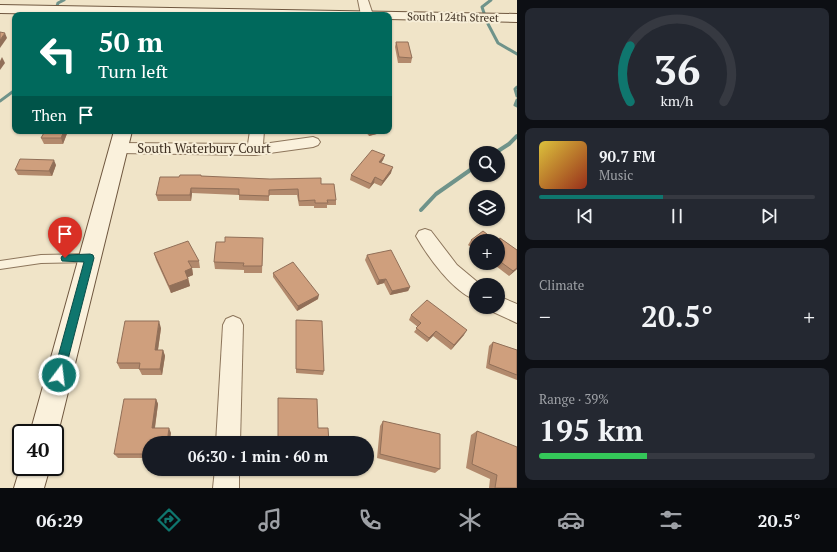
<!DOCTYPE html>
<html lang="en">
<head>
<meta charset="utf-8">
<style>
  :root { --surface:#171b24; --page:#242831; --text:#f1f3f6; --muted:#9ea1a6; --line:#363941; --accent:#0f766e }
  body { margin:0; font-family:"PT Serif",serif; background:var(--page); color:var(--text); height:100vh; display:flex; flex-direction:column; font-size:15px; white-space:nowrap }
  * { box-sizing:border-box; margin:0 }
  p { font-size:13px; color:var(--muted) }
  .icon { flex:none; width:22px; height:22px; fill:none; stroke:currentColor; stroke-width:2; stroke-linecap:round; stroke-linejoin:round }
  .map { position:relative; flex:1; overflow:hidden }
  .details { display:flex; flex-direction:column; gap:8px; padding:8px; background:#0d0f14; width:320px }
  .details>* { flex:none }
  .top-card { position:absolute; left:12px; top:12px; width:380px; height:122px; border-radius:8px; box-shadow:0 1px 3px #0004; background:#00695c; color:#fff; overflow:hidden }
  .buttons { position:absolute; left:469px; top:146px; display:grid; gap:8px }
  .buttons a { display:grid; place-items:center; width:36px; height:36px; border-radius:50%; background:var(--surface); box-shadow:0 1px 3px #0004; font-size:20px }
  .speed { position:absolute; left:12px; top:424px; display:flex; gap:8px; font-size:20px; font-weight:700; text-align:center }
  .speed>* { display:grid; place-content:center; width:52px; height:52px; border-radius:50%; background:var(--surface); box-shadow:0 1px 3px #0004; line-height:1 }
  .speed .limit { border:2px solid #111; border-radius:6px; background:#fff; color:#111 }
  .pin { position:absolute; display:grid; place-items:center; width:34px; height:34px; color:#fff; margin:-41px -17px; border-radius:50% 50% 50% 0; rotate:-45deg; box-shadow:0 0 4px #0007 }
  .pin .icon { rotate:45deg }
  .me { position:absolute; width:44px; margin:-22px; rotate:15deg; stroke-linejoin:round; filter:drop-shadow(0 0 3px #0008) }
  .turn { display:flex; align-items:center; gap:14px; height:84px; padding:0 20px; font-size:18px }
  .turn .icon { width:52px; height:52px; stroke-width:2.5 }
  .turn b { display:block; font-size:28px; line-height:34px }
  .then { display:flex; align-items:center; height:38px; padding:0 20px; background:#0003; gap:8px; font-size:15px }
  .big { font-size:30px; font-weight:600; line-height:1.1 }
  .details .widget { flex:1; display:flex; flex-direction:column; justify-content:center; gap:6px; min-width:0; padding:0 14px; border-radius:8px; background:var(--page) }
  .details .dial { align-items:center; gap:0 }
  .dial svg { height:104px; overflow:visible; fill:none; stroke:var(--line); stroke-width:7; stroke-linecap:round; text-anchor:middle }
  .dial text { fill:var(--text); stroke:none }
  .song { display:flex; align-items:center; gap:12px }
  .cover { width:48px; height:48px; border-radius:6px; background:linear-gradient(135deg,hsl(50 70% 55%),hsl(10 70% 35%)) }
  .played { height:4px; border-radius:2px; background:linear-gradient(90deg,var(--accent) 45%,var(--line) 45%) }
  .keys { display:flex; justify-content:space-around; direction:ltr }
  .heat { display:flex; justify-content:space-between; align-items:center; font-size:22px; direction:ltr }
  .charge { height:6px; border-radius:3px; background:linear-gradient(90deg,#34c759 39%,var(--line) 0) }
  .trip { position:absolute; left:142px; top:436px; width:232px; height:40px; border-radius:20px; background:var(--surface); box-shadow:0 1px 3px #0004; font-weight:600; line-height:40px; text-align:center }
  .tab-bar { display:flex; height:64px; justify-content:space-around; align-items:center; background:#090b0e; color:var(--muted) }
  .tab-bar .icon { width:28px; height:28px }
  .tab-bar .current { color:var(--accent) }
  .tab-bar b { font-size:18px; color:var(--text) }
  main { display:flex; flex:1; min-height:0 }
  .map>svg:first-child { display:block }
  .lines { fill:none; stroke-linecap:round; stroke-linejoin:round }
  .stream-far1 { stroke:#6f938a; stroke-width:3 }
  .stream { stroke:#6f938a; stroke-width:4 }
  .lane-casing { stroke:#8d765c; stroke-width:2 }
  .street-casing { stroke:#8d765c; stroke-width:2 }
  .secondary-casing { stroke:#6f573f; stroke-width:2 }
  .lane { fill:#faf1dc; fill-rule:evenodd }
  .street { fill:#faf1dc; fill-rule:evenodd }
  .secondary { fill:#faf1dc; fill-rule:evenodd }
  .wall { fill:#b2896c }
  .shaded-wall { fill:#916f58 }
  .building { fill:#cf9f7d; stroke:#916f58 }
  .route { fill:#0f766e; stroke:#0a4d48 }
  .labels { text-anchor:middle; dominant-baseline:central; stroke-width:4; stroke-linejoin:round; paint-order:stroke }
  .far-street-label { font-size:11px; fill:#3d2e20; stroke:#f7eed8 }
  .street-label { font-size:13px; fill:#3d2e20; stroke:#f7eed8 }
</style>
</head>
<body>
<main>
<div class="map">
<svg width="517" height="488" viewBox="0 0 517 488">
  <rect width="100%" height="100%" fill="#f0e4c8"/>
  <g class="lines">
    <!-- stream-far1 -->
    <g class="stream-far1">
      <path d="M57,6L58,3L64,0"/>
      <path d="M484,13L482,7L491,0"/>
      <path d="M487,22L498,43L517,54"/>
      <path d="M517,87L515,89L517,96"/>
      <path d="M517,100L515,105L517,106"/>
      <path d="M0,101L15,90"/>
    </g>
    <!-- stream -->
    <g class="stream">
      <path d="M495,153L509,144L517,136"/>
      <path d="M421,210L436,194L476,166"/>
    </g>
    <!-- lane casing -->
    <g class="lane-casing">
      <path id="lane" d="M90,254L93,255L95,258L93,261L90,262L41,263L0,269V261L41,255Z"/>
    </g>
    <!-- street casing -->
    <g class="street-casing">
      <g id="street">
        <path d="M358,0H368L373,15H361Z"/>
        <path d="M250,131H264L263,144L313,137L318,139L320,142L318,145L313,147L255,155L118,153L113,152L110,148L113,144L118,143L248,144Z"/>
        <path d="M425,229L431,231L457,265L481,285H476V300C453,292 428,257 416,236L419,231Z"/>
        <path d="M498,296L517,304V323L491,311L489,307H498Z"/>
        <path d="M233,316L240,319L243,325L240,443H216L223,325L226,319Z"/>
        <path d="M215,469H239V488H213Z"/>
      </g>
    </g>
    <!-- secondary casing -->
    <g class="secondary-casing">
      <g id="secondary">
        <path d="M0,5L517,14V22L389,19V15H121L0,13Z"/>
        <path d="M114,131H132L58,433L55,441V433H30Z"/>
        <path d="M21,465V467H50L44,488H14Z"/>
      </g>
    </g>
    <!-- lane -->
    <use href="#lane" class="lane"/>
    <!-- street -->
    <use href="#street" class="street"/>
    <!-- secondary -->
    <use href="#secondary" class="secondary"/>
  </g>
  <!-- wall -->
  <g class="wall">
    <path d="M389,41L391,47L389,52Z"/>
    <path d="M396,42L412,58L411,63H398L395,47Z"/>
    <path d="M45,131H68L63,144H44L41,138Z"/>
    <path d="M365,131H388L369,136Z"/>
    <path d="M385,155L383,160L381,163L391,173L381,186L374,183L369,189L350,180L351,175Z"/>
    <path d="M56,165L52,176L18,175L15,170Z"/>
    <path d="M201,176L321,184L336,200V205H327V208H314V206H299L297,195H269V201L239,200V195L192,193L191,201H158L156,195L179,177Z"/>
    <path d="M483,231L496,241L500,238L517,250V269L509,276L492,263H498V241H476V251L468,245L471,240Z"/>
    <path d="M263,238L262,273H244V270L215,269L214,262L225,242Z"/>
    <path d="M154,253L199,261L200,268H192L193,275L188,277L190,286L171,293L156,260Z"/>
    <path d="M367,255L410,287L408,291L390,295L384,283L377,285L365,260Z"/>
    <path d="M273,273L318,299L297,311L273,277Z"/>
    <path d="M411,315L464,335L451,350L433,336L427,342L414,332L418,327L409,320Z"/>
    <path d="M296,320L324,371L323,375L296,373Z"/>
    <path d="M161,328L158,350H163L165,356L162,375H142L139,369H120L117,363Z"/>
    <path d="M493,342L517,350V380L486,368L489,346Z"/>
    <path d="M278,398L318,428L329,442V443H278Z"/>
    <path d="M156,399L158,404L155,428L171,433L149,443V458H118L114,454Z"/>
    <path d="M383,421L440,469L435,473L377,458L380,426Z"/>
    <path d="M477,431L517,488H489L490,479L466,468L471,435Z"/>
  </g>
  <!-- shaded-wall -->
  <g class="shaded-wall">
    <path d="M5,33L7,38L0,48V40Z"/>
    <path d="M2,57L5,63L0,70V61Z"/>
    <path d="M64,131H68L63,144L61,138Z"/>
    <path d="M371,131H388L369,136Z"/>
    <path d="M385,155L383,160L378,167L379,162Z"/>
    <path d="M54,160L56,165L52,176L49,171Z"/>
    <path d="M393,167L391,173L381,186L383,181Z"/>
    <path d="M375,177L374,183L369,189L371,184Z"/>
    <path d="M191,188L192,193L191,201L190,195Z"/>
    <path d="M192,268L193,275L186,278L185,271Z"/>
    <path d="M517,268V269L509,276L513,271Z"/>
    <path d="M188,279L190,286L171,293L169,286Z"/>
    <path d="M386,279L384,283L377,285L379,280Z"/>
    <path d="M410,287L408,291L390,295L392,291Z"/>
    <path d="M319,295L318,299L297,311L298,306Z"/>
    <path d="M159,321L161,328L157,356L155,350Z"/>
    <path d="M467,330L464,335L451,350L454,345Z"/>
    <path d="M436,331L433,336L427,342L429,338Z"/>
    <path d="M163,350L165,356L162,375L160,369Z"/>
    <path d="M156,399L158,404L154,433L152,428Z"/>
    <path d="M169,428L171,433L170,443H167Z"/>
  </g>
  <!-- building -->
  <g class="building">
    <path d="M0,32L5,33L0,40Z"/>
    <path d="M396,42H408L412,58L399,57Z"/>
    <path d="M45,131H64L61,138H41Z"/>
    <path d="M372,150L385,155L379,162L393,167L383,181L375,177L371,184L351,175Z"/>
    <path d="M20,159L54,160L49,171L15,170Z"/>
    <path d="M180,175H201V176L270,179L321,178V184H334L336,200H327L328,203H315V200L299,201L298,189L269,190V196L239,195V189L191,188L190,195H156L160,177H179Z"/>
    <path d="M483,231L496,241L500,238L517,250V268L513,271L498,260V241H476V244L471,240Z"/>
    <path d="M225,237L263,238L262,266H243L244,263L214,262L216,242H225Z"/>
    <path d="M188,241L199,261H188L192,268L185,271L188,279L169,286L154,253Z"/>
    <path d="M391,250L410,287L392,291L386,279L379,280L367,255Z"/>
    <path d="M293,262L319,295L298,306L273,273Z"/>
    <path d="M427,300L467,330L454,345L436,331L429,338L416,328L421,323L411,315Z"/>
    <path d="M296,320L322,321L324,371L296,369Z"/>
    <path d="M125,321H159L155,350H163L160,369H139L140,363H117Z"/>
    <path d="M493,342L517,350V375L489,364Z"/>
    <path d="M278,398L317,399L318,428H328L329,442L301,441V443H278Z"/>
    <path d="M124,399H156L152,428H169L167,443H149V454H114Z"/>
    <path d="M383,421L440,434V469L380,454Z"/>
    <path d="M477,431L517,447V488H495L497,475L472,464Z"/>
  </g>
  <!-- route -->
  <path class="route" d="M90,254L93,255L94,258L64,375L63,378L59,380L55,378L53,375L84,262L62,261L61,258L62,256L65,255Z"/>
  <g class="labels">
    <!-- far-street labels -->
    <g class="far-street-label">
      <text transform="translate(453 17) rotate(1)">South 124th Street</text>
    </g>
    <!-- street labels -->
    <g class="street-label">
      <text x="204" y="148">South Waterbury Court</text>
    </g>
  </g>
</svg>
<div class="buttons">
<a><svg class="icon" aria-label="search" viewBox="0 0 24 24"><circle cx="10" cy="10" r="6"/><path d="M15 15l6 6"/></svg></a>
<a><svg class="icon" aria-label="layers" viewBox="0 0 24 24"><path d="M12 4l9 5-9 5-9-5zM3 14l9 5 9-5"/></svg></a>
<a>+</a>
<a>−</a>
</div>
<div class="speed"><div class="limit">40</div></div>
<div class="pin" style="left:65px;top:258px;background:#d93025"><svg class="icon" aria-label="arrive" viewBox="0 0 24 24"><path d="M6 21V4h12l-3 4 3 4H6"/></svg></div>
<svg class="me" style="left:59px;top:375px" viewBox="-20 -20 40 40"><circle r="17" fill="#0f766e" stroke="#fff" stroke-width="3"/><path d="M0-11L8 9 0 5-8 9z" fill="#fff"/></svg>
<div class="trip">06:30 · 1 min · 60 m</div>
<div class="top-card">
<div class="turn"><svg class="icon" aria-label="left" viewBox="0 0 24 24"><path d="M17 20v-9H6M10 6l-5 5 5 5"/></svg><div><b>50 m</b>Turn left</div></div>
<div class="then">Then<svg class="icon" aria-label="arrive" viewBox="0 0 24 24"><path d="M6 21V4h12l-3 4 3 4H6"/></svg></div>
</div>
</div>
<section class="details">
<div class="widget dial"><svg viewBox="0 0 100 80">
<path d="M14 69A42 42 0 1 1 86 69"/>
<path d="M14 69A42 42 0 0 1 14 26" stroke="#0f766e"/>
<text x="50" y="56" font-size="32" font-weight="700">36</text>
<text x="50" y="72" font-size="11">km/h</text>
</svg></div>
<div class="widget">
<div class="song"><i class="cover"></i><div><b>90.7 FM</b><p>Music</p></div></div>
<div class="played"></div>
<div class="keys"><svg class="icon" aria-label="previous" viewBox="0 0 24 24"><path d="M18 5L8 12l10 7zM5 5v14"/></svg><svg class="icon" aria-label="pause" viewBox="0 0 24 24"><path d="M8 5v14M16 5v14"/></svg><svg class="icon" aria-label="next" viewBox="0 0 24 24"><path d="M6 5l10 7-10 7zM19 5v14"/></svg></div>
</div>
<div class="widget"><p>Climate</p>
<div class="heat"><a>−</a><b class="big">20.5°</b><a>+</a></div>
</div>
<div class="widget"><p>Range · 39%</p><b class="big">195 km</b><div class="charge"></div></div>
</section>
</main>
<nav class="tab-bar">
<b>06:29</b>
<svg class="icon current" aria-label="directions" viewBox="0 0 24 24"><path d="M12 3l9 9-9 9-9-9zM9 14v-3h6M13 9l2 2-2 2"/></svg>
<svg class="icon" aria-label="music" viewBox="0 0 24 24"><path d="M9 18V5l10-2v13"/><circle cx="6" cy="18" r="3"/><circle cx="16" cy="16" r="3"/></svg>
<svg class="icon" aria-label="phone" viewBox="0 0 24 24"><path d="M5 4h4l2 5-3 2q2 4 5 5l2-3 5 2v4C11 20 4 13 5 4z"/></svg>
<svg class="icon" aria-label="climate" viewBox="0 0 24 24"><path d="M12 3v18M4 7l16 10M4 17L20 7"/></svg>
<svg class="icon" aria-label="car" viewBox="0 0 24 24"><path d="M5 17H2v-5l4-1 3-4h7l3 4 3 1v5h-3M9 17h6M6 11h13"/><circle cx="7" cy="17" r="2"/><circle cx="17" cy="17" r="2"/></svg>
<svg class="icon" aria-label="filters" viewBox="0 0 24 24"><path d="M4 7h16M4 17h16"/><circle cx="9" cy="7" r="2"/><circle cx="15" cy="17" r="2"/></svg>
<b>20.5°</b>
</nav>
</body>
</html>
